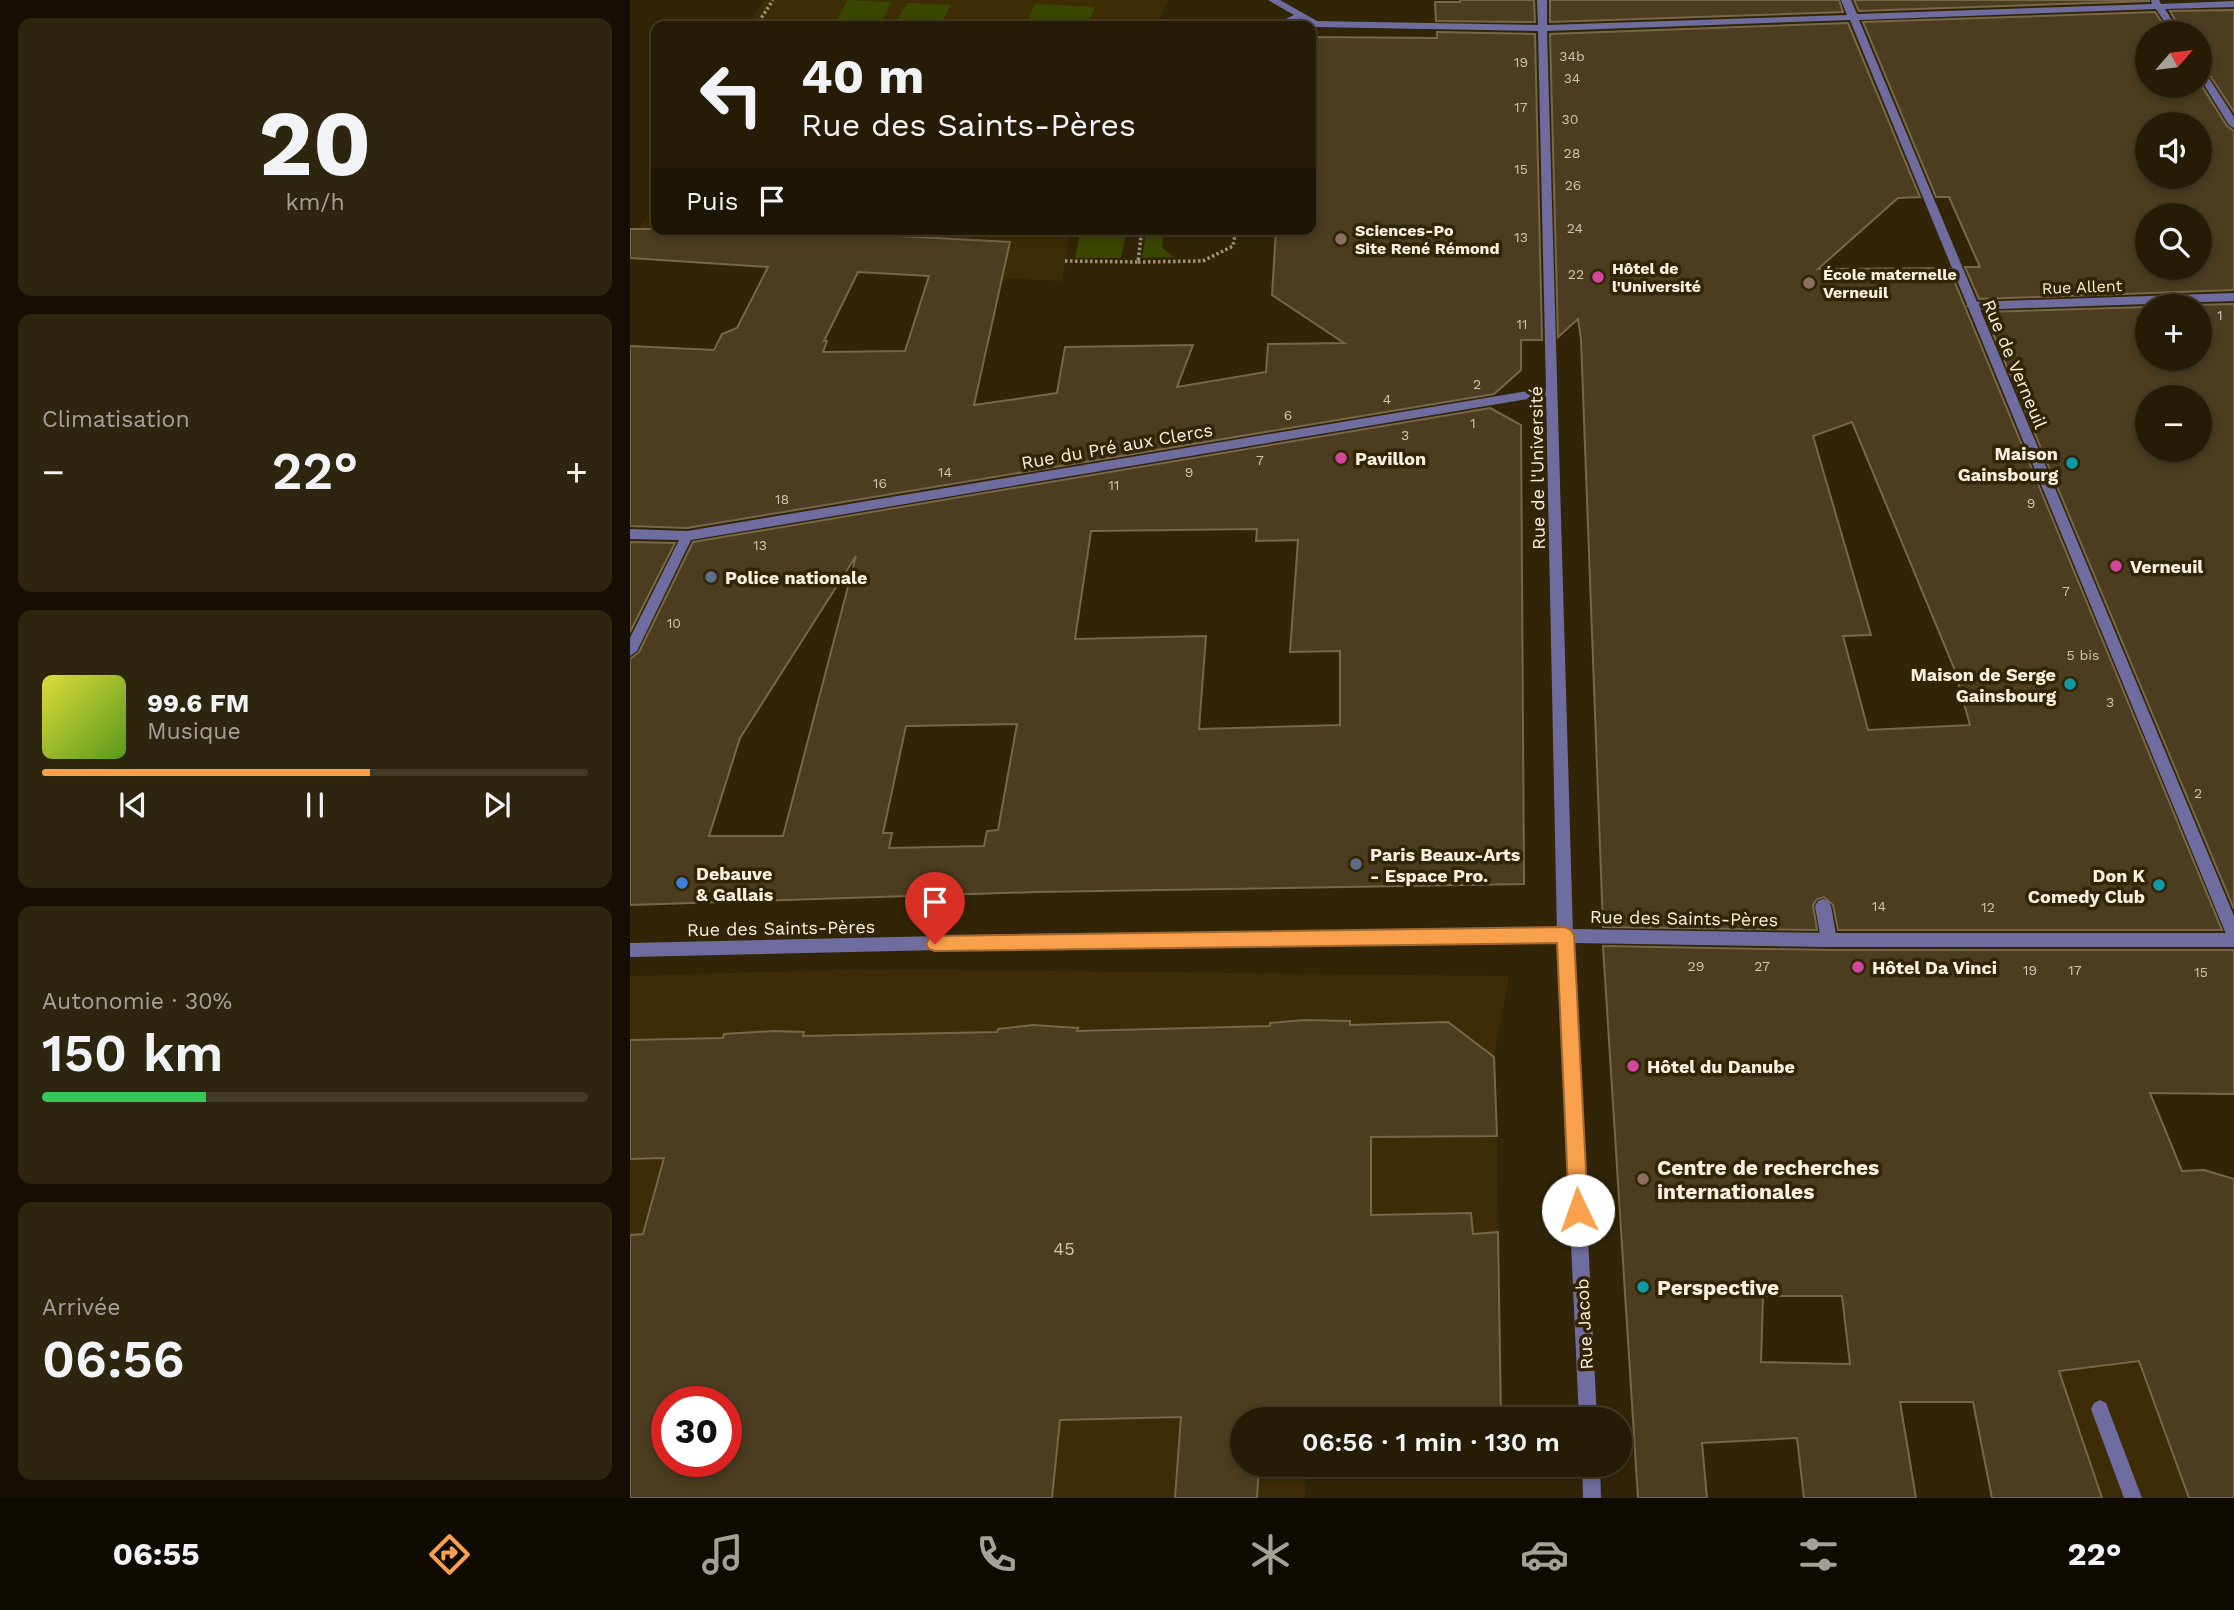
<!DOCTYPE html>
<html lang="fr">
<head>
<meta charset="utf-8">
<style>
  :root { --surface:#261c05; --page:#2e250f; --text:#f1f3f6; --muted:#a4a19a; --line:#423a27; --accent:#f8a04b }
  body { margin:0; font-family:"Work Sans",sans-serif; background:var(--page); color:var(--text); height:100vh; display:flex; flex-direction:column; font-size:26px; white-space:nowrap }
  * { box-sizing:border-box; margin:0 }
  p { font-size:23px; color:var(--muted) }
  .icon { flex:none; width:38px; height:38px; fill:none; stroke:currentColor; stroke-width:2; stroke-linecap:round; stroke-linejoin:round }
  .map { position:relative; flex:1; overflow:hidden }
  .drawer { display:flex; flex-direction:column; gap:18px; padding:18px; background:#150f03; width:630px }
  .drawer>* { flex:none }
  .guide { position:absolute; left:21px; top:21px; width:665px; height:214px; border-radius:14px; box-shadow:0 4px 10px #0003,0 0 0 2px var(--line); background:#261c05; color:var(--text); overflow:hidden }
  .needle { width:46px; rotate:62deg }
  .fabs { position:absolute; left:1505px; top:21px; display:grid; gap:14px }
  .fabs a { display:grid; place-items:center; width:77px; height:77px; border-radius:50%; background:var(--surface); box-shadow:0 4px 10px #0003,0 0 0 2px var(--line); font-size:35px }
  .speed { position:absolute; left:21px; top:1386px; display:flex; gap:14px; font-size:35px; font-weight:700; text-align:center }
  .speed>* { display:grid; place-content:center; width:91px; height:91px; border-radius:50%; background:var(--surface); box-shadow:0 4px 10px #0003,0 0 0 2px var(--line); line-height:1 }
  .speed .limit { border:10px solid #d22; background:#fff; color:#111 }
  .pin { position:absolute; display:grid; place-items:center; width:60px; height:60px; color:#fff; margin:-72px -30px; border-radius:50% 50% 50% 0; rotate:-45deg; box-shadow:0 0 7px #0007 }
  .pin .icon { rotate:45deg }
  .me { position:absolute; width:77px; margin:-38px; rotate:357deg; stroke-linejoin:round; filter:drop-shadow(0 0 5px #0008) }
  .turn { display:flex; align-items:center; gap:24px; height:147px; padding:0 35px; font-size:32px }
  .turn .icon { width:91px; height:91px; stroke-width:2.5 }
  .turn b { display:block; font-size:49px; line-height:60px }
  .then { display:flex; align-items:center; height:66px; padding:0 35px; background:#0003; gap:14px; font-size:26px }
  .big { font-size:52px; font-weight:600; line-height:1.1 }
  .drawer .tile { flex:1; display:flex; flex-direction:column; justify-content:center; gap:10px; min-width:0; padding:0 24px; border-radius:14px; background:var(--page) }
  .drawer .dial { align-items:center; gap:0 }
  .dial b { font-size:91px; line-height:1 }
  .song { display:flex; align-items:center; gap:21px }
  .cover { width:84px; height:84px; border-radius:10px; background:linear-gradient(135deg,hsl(60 70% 55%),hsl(90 70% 35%)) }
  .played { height:7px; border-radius:4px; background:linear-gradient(90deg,var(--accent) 60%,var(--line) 60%) }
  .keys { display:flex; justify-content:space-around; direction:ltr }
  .heat { display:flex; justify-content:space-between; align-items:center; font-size:38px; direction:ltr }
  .charge { height:10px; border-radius:5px; background:linear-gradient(90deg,#34c759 30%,var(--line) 0) }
  .trip { position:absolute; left:600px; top:1407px; width:402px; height:70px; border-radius:35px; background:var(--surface); box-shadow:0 4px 10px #0003,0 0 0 2px var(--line); font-weight:600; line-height:70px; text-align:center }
  .dock { display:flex; height:112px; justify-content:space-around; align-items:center; background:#0f0b02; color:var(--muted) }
  .dock .icon { width:49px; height:49px }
  .dock .active { color:var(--accent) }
  .dock b { font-size:32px; color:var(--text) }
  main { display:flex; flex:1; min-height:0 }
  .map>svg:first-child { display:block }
  .built { fill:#3d2c05; fill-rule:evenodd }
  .green { fill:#3a4700 }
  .building { fill:#4c3d20; stroke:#776749; stroke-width:2; fill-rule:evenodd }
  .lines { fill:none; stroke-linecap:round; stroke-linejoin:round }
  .path { stroke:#9d927c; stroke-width:3.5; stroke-dasharray:2.5 2.5; stroke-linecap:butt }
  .service { fill:#6f6c9f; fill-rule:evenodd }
  .minor { fill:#6f6c9f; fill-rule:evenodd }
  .tertiary { fill:#6f6c9f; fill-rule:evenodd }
  .route { fill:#f8a04b; stroke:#a16831; stroke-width:2 }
  .education-dot { fill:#8d6e63; stroke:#322507; stroke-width:2.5 }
  .hotel-dot { fill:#d1479c; stroke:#322507; stroke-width:2.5 }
  .culture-dot { fill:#0f9aa8; stroke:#322507; stroke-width:2.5 }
  .service-dot { fill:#5c6f8a; stroke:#322507; stroke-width:2.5 }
  .shop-dot { fill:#3f7fe0; stroke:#322507; stroke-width:2.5 }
  .labels { text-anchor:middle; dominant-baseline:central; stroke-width:7; stroke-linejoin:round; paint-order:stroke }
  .number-label { font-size:14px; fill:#cec3b0 }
  .far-poi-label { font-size:16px; font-weight:bold; fill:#f9f0e0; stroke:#322507; text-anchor:start }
  .far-street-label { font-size:16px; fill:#f9f0e0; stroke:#322507 }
  .street-label { font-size:18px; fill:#f9f0e0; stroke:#322507 }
  .poi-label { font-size:18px; font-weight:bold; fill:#f9f0e0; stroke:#322507; text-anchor:start }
  .near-number-label { font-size:18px; fill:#cec3b0 }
  .near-poi-label { font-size:21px; font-weight:bold; fill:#f9f0e0; stroke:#322507; text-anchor:start }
</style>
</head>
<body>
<main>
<section class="drawer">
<div class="tile dial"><b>20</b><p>km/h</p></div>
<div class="tile"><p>Climatisation</p>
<div class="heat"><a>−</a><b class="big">22°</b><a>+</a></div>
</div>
<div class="tile">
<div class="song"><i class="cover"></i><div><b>99.6 FM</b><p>Musique</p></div></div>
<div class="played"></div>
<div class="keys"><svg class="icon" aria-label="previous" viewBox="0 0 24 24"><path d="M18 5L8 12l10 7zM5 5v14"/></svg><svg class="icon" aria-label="pause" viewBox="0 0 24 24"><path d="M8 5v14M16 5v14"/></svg><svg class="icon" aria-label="next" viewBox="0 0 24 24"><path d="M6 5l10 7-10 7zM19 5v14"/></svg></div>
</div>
<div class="tile"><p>Autonomie · 30%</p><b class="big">150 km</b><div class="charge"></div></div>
<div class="tile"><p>Arrivée</p><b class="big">06:56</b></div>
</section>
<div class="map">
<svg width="1604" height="1498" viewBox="0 0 1604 1498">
  <rect width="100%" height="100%" fill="#322507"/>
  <!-- built -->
  <g class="built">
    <path d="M135,0H538L527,26H117Z"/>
    <path d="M26,201V229H441L432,281L0,258V243Z"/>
    <path d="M239,969L879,976L864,1057L867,1136L871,1419H612V1465H872V1475L676,1479L675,1498H0V976ZM37,1402H96V1461H37Z"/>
    <path d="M1604,1293V1498H1363L1327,1313Z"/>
  </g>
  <!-- green -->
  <g class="green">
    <path d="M218,0L262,2L249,26L204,24Z"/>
    <path d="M277,3L321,5L310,26H264Z"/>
    <path d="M405,4L465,7L457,26H395Z"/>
    <path d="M451,229H497L491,258H445Z"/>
    <path d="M517,229H537L534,232L532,247L543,257L512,258Z"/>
  </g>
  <!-- building -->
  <g class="building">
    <path d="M830,0H904L905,22L806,21L805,2H830Z"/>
    <path d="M920,0H1209L1213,12L920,22Z"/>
    <path d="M1224,0H1519V1L1229,11Z"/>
    <path d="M1604,10V112L1575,68L1570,66V33H1553L1540,11Z"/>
    <path d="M1525,12L1539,33H1517V86H1570V83L1597,126L1604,131V290L1349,299L1335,267H1350L1319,197H1306L1233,22ZM1517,124H1570V177H1517ZM1517,215H1570V268H1517Z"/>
    <path d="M1218,23L1290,197L1268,198L1188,269L1319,268L1592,930H1208L1203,905L1194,897L1187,899L1183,905L1187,930L973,927L951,339L948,319L928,337L920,34ZM1222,422L1324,668L1340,725L1238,730L1213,636L1241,635L1183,436Z"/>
    <path d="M807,32L905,34L912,340H891V370L864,394L57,528L0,526V346L84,350L92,334L107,328L138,267L0,258V229H137L380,242L344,405L427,393L435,347L563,345L547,387L636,372L638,344L714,343L642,295L646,229H681V37L807,38ZM228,272L299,276L275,351L193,352L197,341H194Z"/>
    <path d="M1604,304V909L1354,312L1517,307V359H1570V306H1528ZM1517,397H1570V450H1517Z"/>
    <path d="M860,408L891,425L894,884L406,892L0,905V659L9,652L63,542ZM627,529L626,541L668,540L660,652L710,651V725L569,729L576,636L445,639L461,531ZM226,556L153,836H79L110,738ZM387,724L368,830L357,831L354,846L259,848L262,833H253L276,726Z"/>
    <path d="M0,542L45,543L0,632Z"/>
    <path d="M973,946L1199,950H1604V1094L1520,1093L1552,1171L1574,1170L1604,1179V1498H1559L1509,1361L1429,1371L1472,1498H1362L1343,1402H1270L1286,1498H1174L1167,1438L1072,1443L1077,1498H1008ZM1133,1296H1212L1220,1364L1131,1362Z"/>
    <path d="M675,1020L720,1021V1025L818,1022L864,1057L867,1136L741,1137V1215L841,1213L843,1234L868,1232L871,1419H612V1465H629L627,1498H545L551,1417L430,1420L422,1498H0V1235L13,1234L34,1158L0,1159V1040L93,1038L94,1034L143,1031L174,1032L173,1036L367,1032L368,1029L403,1025L448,1028L447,1031L640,1026V1023ZM37,1402H96V1461H37Z"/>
  </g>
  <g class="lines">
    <!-- path -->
    <g class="path">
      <path d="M126,26L143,0"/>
      <path d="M435,261L508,262L512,229"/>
      <path d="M508,262L573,261L603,246L606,229"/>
    </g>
    <!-- service -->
    <g class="service">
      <path d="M670,12L675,15L673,17L653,26H641Z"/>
      <path d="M540,19L626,23L631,26L537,24V20Z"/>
      <path d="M1604,293V301L1342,310L1336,306L1342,302Z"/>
      <path d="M1193,899L1198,901L1201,906L1207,940L1204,945L1199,947L1194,945L1191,940L1185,906L1188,901Z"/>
      <path d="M1470,1400L1476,1403L1512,1498H1494L1461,1409L1464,1403Z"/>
    </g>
    <!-- minor -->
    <g class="minor">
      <path d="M638,0H650L687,21L908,25L907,0H917V25L1217,15L1211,0H1221L1227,14L1522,4L1521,0H1529L1531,4L1604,1V7L1535,9L1550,33H1542L1526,9L1229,20L1604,916V941L1599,939L1596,934L1220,20L917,31L943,935L967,1419H949L927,935L916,396L61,540L7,651L0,656V638L49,540L0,539V529L57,531L916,388L908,31L685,27Z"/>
      <path d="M1570,68L1573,69L1604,117V128L1599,125L1570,78Z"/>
      <path d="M952,1465H970L971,1498H953Z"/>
    </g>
    <!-- tertiary -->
    <path class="tertiary" d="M873,928L1199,933H1604V947H1199L873,942L400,948L0,957V943L400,934Z"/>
  </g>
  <!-- route -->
  <path class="route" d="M935,927L941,930L944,935L958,1210L955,1217L948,1220L942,1217L939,1210L927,943L305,951L299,949L296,944L299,938L305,936Z"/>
  <!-- markers -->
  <g class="education-dot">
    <circle cx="711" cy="239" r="7"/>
    <circle cx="1179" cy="283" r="7"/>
    <circle cx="1013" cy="1179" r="7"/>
  </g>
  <g class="hotel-dot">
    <circle cx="968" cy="277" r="7"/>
    <circle cx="711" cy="458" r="7"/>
    <circle cx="1486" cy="566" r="7"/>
    <circle cx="1228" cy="967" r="7"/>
    <circle cx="1003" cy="1066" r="7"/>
  </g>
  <g class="culture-dot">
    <circle cx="1442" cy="463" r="7"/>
    <circle cx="1440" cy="684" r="7"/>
    <circle cx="1529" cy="885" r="7"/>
    <circle cx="1013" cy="1287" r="7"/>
  </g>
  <g class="service-dot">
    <circle cx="81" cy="577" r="7"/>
    <circle cx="726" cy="864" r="7"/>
  </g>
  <circle class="shop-dot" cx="52" cy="883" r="7"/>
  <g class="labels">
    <!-- number labels -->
    <g class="number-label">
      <text x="942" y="56">34b</text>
      <text x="891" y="62">19</text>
      <text x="942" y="78">34</text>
      <text x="891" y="107">17</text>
      <text x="940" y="119">30</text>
      <text x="942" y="153">28</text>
      <text x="891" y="169">15</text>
      <text x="943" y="185">26</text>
      <text x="945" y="228">24</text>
      <text x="891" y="237">13</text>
      <text x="946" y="274">22</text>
      <text x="1590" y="315">1</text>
      <text x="892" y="324">11</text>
      <text x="847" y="384">2</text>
      <text x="757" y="399">4</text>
      <text x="658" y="415">6</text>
      <text x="843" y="423">1</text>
      <text x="775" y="435">3</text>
      <text x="630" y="460">7</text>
      <text x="315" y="472">14</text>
      <text x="559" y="472">9</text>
      <text x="250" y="483">16</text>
      <text x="484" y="485">11</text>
      <text x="152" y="499">18</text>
      <text x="1401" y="503">9</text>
      <text x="130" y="545">13</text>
      <text x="1436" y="591">7</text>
      <text x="44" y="623">10</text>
      <text x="1453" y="655">5 bis</text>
      <text x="1480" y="702">3</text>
      <text x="1568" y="793">2</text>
      <text x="1249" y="906">14</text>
      <text x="1358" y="907">12</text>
      <text x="1066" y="966">29</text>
      <text x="1132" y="966">27</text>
      <text x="1400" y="970">19</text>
      <text x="1445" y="970">17</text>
      <text x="1571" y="972">15</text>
    </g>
    <!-- far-poi labels -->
    <g class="far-poi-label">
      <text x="725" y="230">Sciences-Po<tspan x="725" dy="18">Site René Rémond</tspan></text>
      <text x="982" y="268">Hôtel de<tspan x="982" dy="18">l'Université</tspan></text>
      <text x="1193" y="274">École maternelle<tspan x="1193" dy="18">Verneuil</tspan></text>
    </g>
    <!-- far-street labels -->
    <g class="far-street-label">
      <text transform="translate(1452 287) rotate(-2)">Rue Allent</text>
    </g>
    <!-- street labels -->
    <g class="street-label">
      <text transform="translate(1385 364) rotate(67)">Rue de Verneuil</text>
      <text transform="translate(487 446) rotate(-10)">Rue du Pré aux Clercs</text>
      <text transform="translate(907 468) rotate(-91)">Rue de l'Université</text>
      <text transform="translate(1054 918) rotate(1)">Rue des Saints-Pères</text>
      <text transform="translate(151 928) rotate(-1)">Rue des Saints-Pères</text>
      <text transform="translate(954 1324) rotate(-93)">Rue Jacob</text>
    </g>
    <!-- poi labels -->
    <g class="poi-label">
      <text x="1428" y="453" text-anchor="end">Maison<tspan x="1428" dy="21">Gainsbourg</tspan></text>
      <text x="725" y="458">Pavillon</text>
      <text x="1500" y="566">Verneuil</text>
      <text x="95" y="577">Police nationale</text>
      <text x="1426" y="674" text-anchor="end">Maison de Serge<tspan x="1426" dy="21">Gainsbourg</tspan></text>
      <text x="740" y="854">Paris Beaux-Arts<tspan x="740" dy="21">- Espace Pro.</tspan></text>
      <text x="66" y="873">Debauve<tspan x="66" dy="21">&amp; Gallais</tspan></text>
      <text x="1515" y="875" text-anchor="end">Don K<tspan x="1515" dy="21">Comedy Club</tspan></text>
      <text x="1242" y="967">Hôtel Da Vinci</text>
      <text x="1017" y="1066">Hôtel du Danube</text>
    </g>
    <!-- near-number labels -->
    <g class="near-number-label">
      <text x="434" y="1248">45</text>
    </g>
    <!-- near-poi labels -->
    <g class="near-poi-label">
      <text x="1027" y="1167">Centre de recherches<tspan x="1027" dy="24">internationales</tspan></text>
      <text x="1027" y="1287">Perspective</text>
    </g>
  </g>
</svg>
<div class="fabs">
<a><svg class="needle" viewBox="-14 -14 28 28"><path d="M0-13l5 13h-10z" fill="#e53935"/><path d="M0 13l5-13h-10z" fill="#a4a19a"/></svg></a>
<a><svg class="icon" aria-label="sound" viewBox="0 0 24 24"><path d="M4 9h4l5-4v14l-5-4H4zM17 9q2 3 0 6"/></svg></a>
<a><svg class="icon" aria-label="search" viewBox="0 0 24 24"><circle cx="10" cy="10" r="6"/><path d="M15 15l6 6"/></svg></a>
<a>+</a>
<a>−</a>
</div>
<div class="speed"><div class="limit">30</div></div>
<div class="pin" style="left:305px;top:944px;background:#d93025"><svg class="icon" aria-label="arrive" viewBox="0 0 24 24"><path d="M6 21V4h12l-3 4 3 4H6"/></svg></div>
<svg class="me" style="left:948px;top:1210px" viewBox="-20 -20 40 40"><circle r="19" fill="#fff"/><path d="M0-13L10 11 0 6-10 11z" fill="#f8a04b"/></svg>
<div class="trip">06:56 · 1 min · 130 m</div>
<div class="guide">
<div class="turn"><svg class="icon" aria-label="left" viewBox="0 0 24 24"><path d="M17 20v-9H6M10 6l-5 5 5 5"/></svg><div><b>40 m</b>Rue des Saints-Pères</div></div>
<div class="then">Puis<svg class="icon" aria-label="arrive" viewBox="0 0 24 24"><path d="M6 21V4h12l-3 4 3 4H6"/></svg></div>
</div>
</div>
</main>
<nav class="dock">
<b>06:55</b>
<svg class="icon active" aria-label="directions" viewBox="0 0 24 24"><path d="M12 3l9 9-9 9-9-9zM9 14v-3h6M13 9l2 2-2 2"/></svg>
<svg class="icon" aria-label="music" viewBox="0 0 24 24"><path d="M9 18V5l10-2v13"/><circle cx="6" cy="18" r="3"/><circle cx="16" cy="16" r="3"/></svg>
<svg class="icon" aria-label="phone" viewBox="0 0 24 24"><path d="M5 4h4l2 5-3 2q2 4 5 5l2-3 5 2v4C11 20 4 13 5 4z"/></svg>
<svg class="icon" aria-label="climate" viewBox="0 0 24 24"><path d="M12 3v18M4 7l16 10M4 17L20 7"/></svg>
<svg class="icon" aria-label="car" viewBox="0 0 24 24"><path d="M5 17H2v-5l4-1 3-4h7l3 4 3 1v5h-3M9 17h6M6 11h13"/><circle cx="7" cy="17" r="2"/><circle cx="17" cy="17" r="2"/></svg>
<svg class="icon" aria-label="filters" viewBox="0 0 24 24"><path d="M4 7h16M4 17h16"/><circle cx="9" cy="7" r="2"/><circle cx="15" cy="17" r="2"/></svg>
<b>22°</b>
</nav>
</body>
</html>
